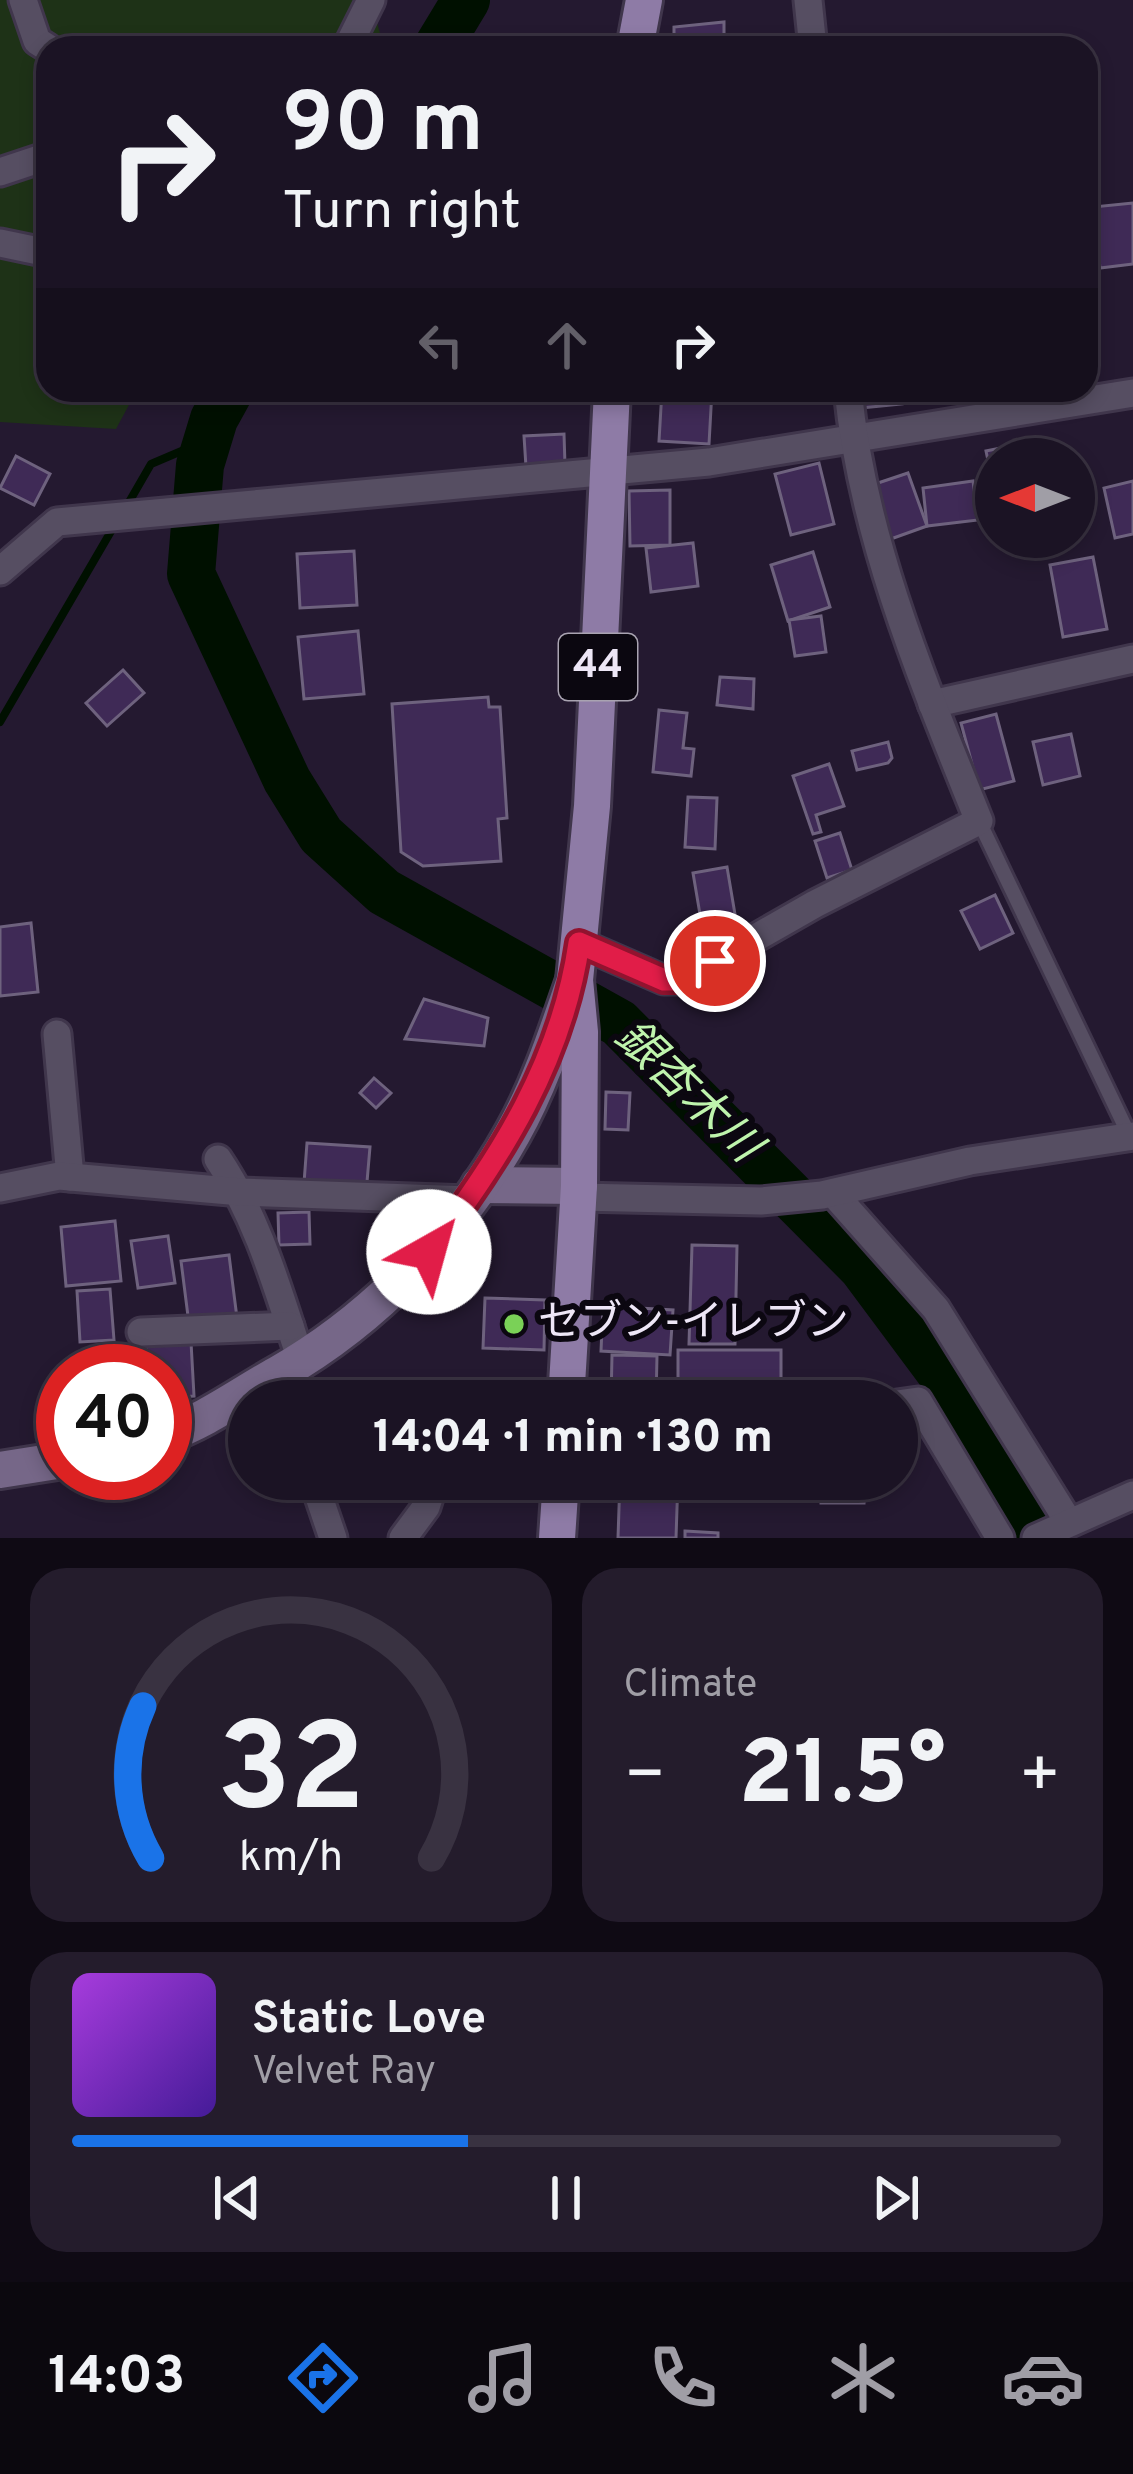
<!DOCTYPE html>
<html lang="en">
<head>
<meta charset="utf-8">
<style>
  :root { --surface:#1b1324; --page:#241c2c; --text:#f1f3f6; --muted:#a09ea6; --line:#393241; --accent:#1a73e8 }
  body { margin:0; font-family:Overpass,"Noto Sans JP",sans-serif; background:var(--page); color:var(--text); height:100vh; display:flex; flex-direction:column; font-size:45px; white-space:nowrap }
  * { box-sizing:border-box; margin:0 }
  p { font-size:39px; color:var(--muted) }
  .icon { flex:none; width:66px; height:66px; fill:none; stroke:currentColor; stroke-width:2; stroke-linecap:round; stroke-linejoin:round }
  .map { position:relative; height:1538px; overflow:hidden }
  .sheet { display:flex; flex-direction:column; gap:30px; padding:30px; background:#0f0a14; flex:1 }
  .sheet>* { flex:none }
  .top-card { position:absolute; left:36px; top:36px; width:1062px; height:366px; border-radius:36px; box-shadow:0 6px 18px #0003,0 0 0 3px var(--line); background:#1b1324; color:var(--text); overflow:hidden }
  .needle { width:78px; rotate:270deg }
  .fabs { position:absolute; left:975px; top:438px; display:grid; gap:24px }
  .fabs a { display:grid; place-items:center; width:120px; height:120px; border-radius:50%; background:var(--surface); box-shadow:0 6px 18px #0003,0 0 0 3px var(--line); font-size:60px }
  .speed { position:absolute; left:36px; top:1344px; display:flex; gap:24px; font-size:60px; font-weight:700; text-align:center }
  .speed>* { display:grid; place-content:center; width:156px; height:156px; border-radius:50%; background:var(--surface); box-shadow:0 6px 18px #0003,0 0 0 3px var(--line); line-height:1 }
  .speed .limit { border:18px solid #d22; background:#fff; color:#111 }
  .pin { position:absolute; display:grid; place-items:center; width:102px; height:102px; color:#fff; margin:-51px; border:6px solid #fff; border-radius:50%; box-shadow:0 3px 12px #0007 }
  .me { position:absolute; width:132px; margin:-66px; rotate:38deg; stroke-linejoin:round; filter:drop-shadow(0 0 9px #0008) }
  .turn { display:flex; align-items:center; gap:42px; height:252px; padding:0 48px; font-size:54px }
  .turn .icon { width:156px; height:156px; stroke-width:2.5 }
  .turn b { display:block; font-size:84px; line-height:102px }
  .lanes { display:flex; align-items:center; height:114px; padding:0 48px; background:#0003; justify-content:center; gap:60px; direction:ltr }
  .lanes .off { opacity:.35 }
  .big { font-size:90px; font-weight:800; line-height:1.1 }
  .sheet .card { flex:1; display:flex; flex-direction:column; justify-content:center; gap:18px; min-width:0; padding:0 42px; border-radius:36px; background:var(--page) }
  .sheet .dial { align-items:center; gap:0 }
  .dial svg { height:312px; overflow:visible; fill:none; stroke:var(--line); stroke-width:7; stroke-linecap:round; text-anchor:middle }
  .dial text { fill:var(--text); stroke:none }
  .song { display:flex; align-items:center; gap:36px }
  .cover { width:144px; height:144px; border-radius:18px; background:linear-gradient(135deg,hsl(280 70% 55%),hsl(260 70% 35%)) }
  .played { height:12px; border-radius:6px; background:linear-gradient(90deg,var(--accent) 40%,var(--line) 40%) }
  .keys { display:flex; justify-content:space-around; direction:ltr }
  .heat { display:flex; justify-content:space-between; align-items:center; font-size:66px; direction:ltr }
  .sheet .tiles { flex:1; display:grid; gap:30px; grid-template-columns:1fr 1fr }
  .card:last-child { grid-column:span 2 }
  .trip { position:absolute; left:228px; top:1380px; width:690px; height:120px; border-radius:60px; background:var(--surface); box-shadow:0 6px 18px #0003,0 0 0 3px var(--line); font-weight:800; line-height:120px; text-align:center }
  .tab-bar { display:flex; height:192px; justify-content:space-around; align-items:center; background:#0b080e; color:var(--muted) }
  .tab-bar .icon { width:84px; height:84px }
  .tab-bar .on { color:var(--accent) }
  .tab-bar b { font-size:54px; color:var(--text) }
  .map>svg:first-child { display:block }
  .green { fill:#1e3217 }
  .lines { fill:none; stroke-linecap:round; stroke-linejoin:round }
  .stream { stroke:#001000; stroke-width:8 }
  .river { stroke:#001000; stroke-width:48 }
  .building { fill:#3f2a56; stroke:#6e627e; stroke-width:3 }
  .lane-casing { stroke:#40364c; stroke-width:20 }
  .street-casing { stroke:#40364c; stroke-width:33 }
  .secondary-casing { stroke:#40364c; stroke-width:42 }
  .primary-casing { stroke:#40364c; stroke-width:42 }
  .lane { stroke:#564e62; stroke-width:14 }
  .street { stroke:#564e62; stroke-width:27 }
  .secondary { stroke:#766788; stroke-width:36 }
  .primary { stroke:#8e7ba6; stroke-width:36 }
  .route-casing { stroke:#92132f; stroke-width:30 }
  .route { stroke:#e11d48; stroke-width:21 }
  .poi-dot { fill:#7ad157; stroke:#0b0710; stroke-width:4.5 }
  .labels { text-anchor:middle; dominant-baseline:central; stroke-width:12; stroke-linejoin:round; paint-order:stroke }
  .shield { fill:#0b0710; stroke:#a9a3b1; stroke-width:3 }
  .shield-label { font-size:39px; font-weight:bold; fill:#ede6f6 }
  .poi-label { font-size:42px; fill:#ede6f6; stroke:#0b0710; text-anchor:start }
  .water-label { font-size:45px; font-style:italic; fill:#bff4ad; stroke:#0b0710 }
</style>
</head>
<body>
<div class="map">
<svg width="1133" height="1538" viewBox="0 0 1133 1538">
  <rect width="100%" height="100%" fill="#241930"/>
  <!-- green -->
  <path class="green" d="M0,0H371L384,48H48V390H137L116,429L0,422Z"/>
  <g class="lines">
    <!-- stream -->
    <g class="stream">
      <path d="M125,509L151,464L205,441L214,419"/>
      <path d="M0,722L117,521"/>
    </g>
    <!-- river -->
    <g class="river">
      <path d="M437,48L466,0"/>
      <path d="M230,390L214,419L200,465L191,574L287,780L321,835L384,892L619,1023L862,1267L964,1404L1038,1538"/>
    </g>
  </g>
  <!-- building -->
  <g class="building">
    <path d="M724,22V48H674V27Z"/>
    <path d="M1133,203V264L1100,268L1093,207Z"/>
    <path d="M662,390H712L709,444L659,441Z"/>
    <path d="M858,390H900L902,404L860,408Z"/>
    <path d="M564,434L565,465L526,467L524,436Z"/>
    <path d="M1026,443L1029,459H996V499L986,451Z"/>
    <path d="M16,456L50,474L34,505L0,488Z"/>
    <path d="M819,463L834,524L791,535L775,474Z"/>
    <path d="M908,473L927,526L888,540L869,486Z"/>
    <path d="M973,481L978,520L927,526L923,488Z"/>
    <path d="M1133,481V534L1115,538L1104,488Z"/>
    <path d="M670,490V545L630,546L629,491Z"/>
    <path d="M693,543L698,586L651,592L646,548Z"/>
    <path d="M354,551L357,605L300,608L297,554Z"/>
    <path d="M813,552L830,607L788,621L771,565Z"/>
    <path d="M1093,557L1107,629L1063,637L1050,565Z"/>
    <path d="M821,616L826,652L795,656L789,620Z"/>
    <path d="M358,631L364,694L304,699L298,637Z"/>
    <path d="M123,670L144,693L107,726L86,703Z"/>
    <path d="M720,677L754,679L753,709L717,705Z"/>
    <path d="M488,697L489,707H500L507,818L498,819L501,861L423,866L401,852L392,704Z"/>
    <path d="M659,710L687,713L683,748L694,749L691,776L653,772Z"/>
    <path d="M996,714L1014,781L979,790L961,723Z"/>
    <path d="M1071,734L1080,776L1043,785L1033,742Z"/>
    <path d="M888,742L892,758L888,763L857,770L852,751Z"/>
    <path d="M829,764L844,806L816,815L821,832L813,834L793,776Z"/>
    <path d="M688,797L717,798L715,849L685,847Z"/>
    <path d="M840,833L852,870L827,878L815,841Z"/>
    <path d="M727,867L739,938L705,944L693,873Z"/>
    <path d="M995,895L1013,933L980,949L961,911Z"/>
    <path d="M31,923L38,992L0,996V927Z"/>
    <path d="M424,999L488,1018L484,1046L405,1039Z"/>
    <path d="M374,1078L391,1093L376,1108L360,1093Z"/>
    <path d="M606,1092L630,1093L628,1130L605,1129Z"/>
    <path d="M307,1143L370,1147L367,1182L304,1183Z"/>
    <path d="M309,1212L310,1244L279,1245L278,1213Z"/>
    <path d="M115,1221L121,1281L66,1286L61,1227Z"/>
    <path d="M168,1236L175,1283L138,1288L131,1241Z"/>
    <path d="M692,1245L737,1246L735,1344H689Z"/>
    <path d="M229,1255L237,1318L189,1324L181,1261Z"/>
    <path d="M110,1289L114,1340L80,1342L77,1291Z"/>
    <path d="M485,1298L545,1300L544,1350L483,1348Z"/>
    <path d="M603,1306L673,1310L670,1355L601,1351Z"/>
    <path d="M191,1342L194,1396L165,1398V1371H147L146,1345Z"/>
    <rect x="678" y="1350" width="103" height="40"/>
    <path d="M612,1355L657,1356L656,1401H611Z"/>
    <path d="M620,1479H678L676,1538H618Z"/>
    <rect x="821" y="1479" width="43" height="24"/>
    <path d="M685,1531L718,1533V1538H685Z"/>
  </g>
  <g class="lines">
    <!-- lane casing -->
    <g class="lane-casing">
      <path id="lane" d="M979,821L1130,1137"/>
    </g>
    <!-- street casing -->
    <g class="street-casing">
      <g id="street">
        <path d="M23,0L37,41L48,48"/>
        <path d="M808,0L813,48"/>
        <path d="M347,48L371,0"/>
        <path d="M0,172L48,156"/>
        <path d="M0,243L48,253"/>
        <path d="M0,571L57,522L709,462L1133,393"/>
        <path d="M932,704L1133,659"/>
        <path d="M579,943L664,980H682L815,904L979,821C923,682 863,540 848,390"/>
        <path d="M57,1034L70,1177"/>
        <path d="M218,1159C259,1220 278,1291 301,1360"/>
        <path d="M0,1188L59,1176L241,1192L469,1200"/>
        <path d="M833,1193L936,1309L1068,1521"/>
        <path d="M579,1197L761,1201L822,1195L970,1161L1133,1136"/>
        <path d="M141,1332L290,1326"/>
        <path d="M897,1404L918,1401L1000,1538"/>
        <path d="M313,1479L333,1538"/>
        <path d="M403,1538L426,1507L435,1479"/>
        <path d="M1036,1538L1133,1495"/>
      </g>
    </g>
    <!-- secondary casing -->
    <g class="secondary-casing">
      <g id="secondary">
        <path d="M480,1185L579,1186"/>
        <path d="M165,1435C207,1420 240,1395 278,1374C376,1318 458,1232 513,1133C540,1085 557,1032 575,980"/>
        <path d="M0,1470L63,1460"/>
      </g>
    </g>
    <!-- primary casing -->
    <g class="primary-casing">
      <g id="primary">
        <path d="M635,48L644,0"/>
        <path d="M566,1401L579,1186L580,1032L575,980L592,806L612,390"/>
        <path d="M557,1538L561,1479"/>
      </g>
    </g>
    <!-- lane -->
    <use href="#lane" class="lane"/>
    <!-- street -->
    <use href="#street" class="street"/>
    <!-- secondary -->
    <use href="#secondary" class="secondary"/>
    <!-- primary -->
    <use href="#primary" class="primary"/>
  </g>
  <g class="lines">
    <!-- route casing -->
    <g class="route-casing">
      <path id="route" d="M429,1252C501,1158 562,1061 579,943L664,980H682L715,961"/>
    </g>
    <!-- route -->
    <use href="#route" class="route"/>
  </g>
  <!-- markers -->
  <circle class="poi-dot" cx="514" cy="1324" r="12"/>
  <g class="labels">
    <!-- shield labels -->
    <rect class="shield" x="559" y="634" width="78" height="66" rx="9"/>
    <g class="shield-label">
      <text x="598" y="667">44</text>
    </g>
    <!-- poi labels -->
    <g class="poi-label">
      <text x="538" y="1324">セブン-イレブン</text>
    </g>
    <!-- water labels -->
    <g class="water-label">
      <text transform="translate(686 1093) rotate(44)">銀杏木川</text>
    </g>
  </g>
</svg>
<div class="fabs">
<a><svg class="needle" viewBox="-14 -14 28 28"><path d="M0-13l5 13h-10z" fill="#e53935"/><path d="M0 13l5-13h-10z" fill="#a09ea6"/></svg></a>
</div>
<div class="speed"><div class="limit">40</div></div>
<div class="pin" style="left:715px;top:961px;background:#d93025"><svg class="icon" aria-label="arrive" viewBox="0 0 24 24"><path d="M6 21V4h12l-3 4 3 4H6"/></svg></div>
<svg class="me" style="left:429px;top:1252px" viewBox="-20 -20 40 40"><circle r="19" fill="#fff"/><path d="M0-13L10 11 0 6-10 11z" fill="#e11d48"/></svg>
<div class="trip">14:04 · 1 min · 130 m</div>
<div class="top-card">
<div class="turn"><svg class="icon" aria-label="right" viewBox="0 0 24 24"><path d="M7 20v-9h11M14 6l5 5-5 5"/></svg><div><b>90 m</b>Turn right</div></div>
<div class="lanes"><svg class="icon off" aria-label="left" viewBox="0 0 24 24"><path d="M17 20v-9H6M10 6l-5 5 5 5"/></svg><svg class="icon off" aria-label="ahead" viewBox="0 0 24 24"><path d="M12 20V5M6 11l6-6 6 6"/></svg><svg class="icon" aria-label="right" viewBox="0 0 24 24"><path d="M7 20v-9h11M14 6l5 5-5 5"/></svg></div>
</div>
</div>
<section class="sheet">
<div class="tiles">
<div class="card dial"><svg viewBox="0 0 100 80">
<path d="M14 69A42 42 0 1 1 86 69"/>
<path d="M14 69A42 42 0 0 1 12 30" stroke="#1a73e8"/>
<text x="50" y="56" font-size="32" font-weight="700">32</text>
<text x="50" y="72" font-size="11">km/h</text>
</svg></div>
<div class="card"><p>Climate</p>
<div class="heat"><a>−</a><b class="big">21.5°</b><a>+</a></div>
</div>
<div class="card">
<div class="song"><i class="cover"></i><div><b>Static Love</b><p>Velvet Ray</p></div></div>
<div class="played"></div>
<div class="keys"><svg class="icon" aria-label="previous" viewBox="0 0 24 24"><path d="M18 5L8 12l10 7zM5 5v14"/></svg><svg class="icon" aria-label="pause" viewBox="0 0 24 24"><path d="M8 5v14M16 5v14"/></svg><svg class="icon" aria-label="next" viewBox="0 0 24 24"><path d="M6 5l10 7-10 7zM19 5v14"/></svg></div>
</div>
</div>
</section>
<nav class="tab-bar">
<b>14:03</b>
<svg class="icon on" aria-label="directions" viewBox="0 0 24 24"><path d="M12 3l9 9-9 9-9-9zM9 14v-3h6M13 9l2 2-2 2"/></svg>
<svg class="icon" aria-label="music" viewBox="0 0 24 24"><path d="M9 18V5l10-2v13"/><circle cx="6" cy="18" r="3"/><circle cx="16" cy="16" r="3"/></svg>
<svg class="icon" aria-label="phone" viewBox="0 0 24 24"><path d="M5 4h4l2 5-3 2q2 4 5 5l2-3 5 2v4C11 20 4 13 5 4z"/></svg>
<svg class="icon" aria-label="climate" viewBox="0 0 24 24"><path d="M12 3v18M4 7l16 10M4 17L20 7"/></svg>
<svg class="icon" aria-label="car" viewBox="0 0 24 24"><path d="M5 17H2v-5l4-1 3-4h7l3 4 3 1v5h-3M9 17h6M6 11h13"/><circle cx="7" cy="17" r="2"/><circle cx="17" cy="17" r="2"/></svg>
</nav>
</body>
</html>
